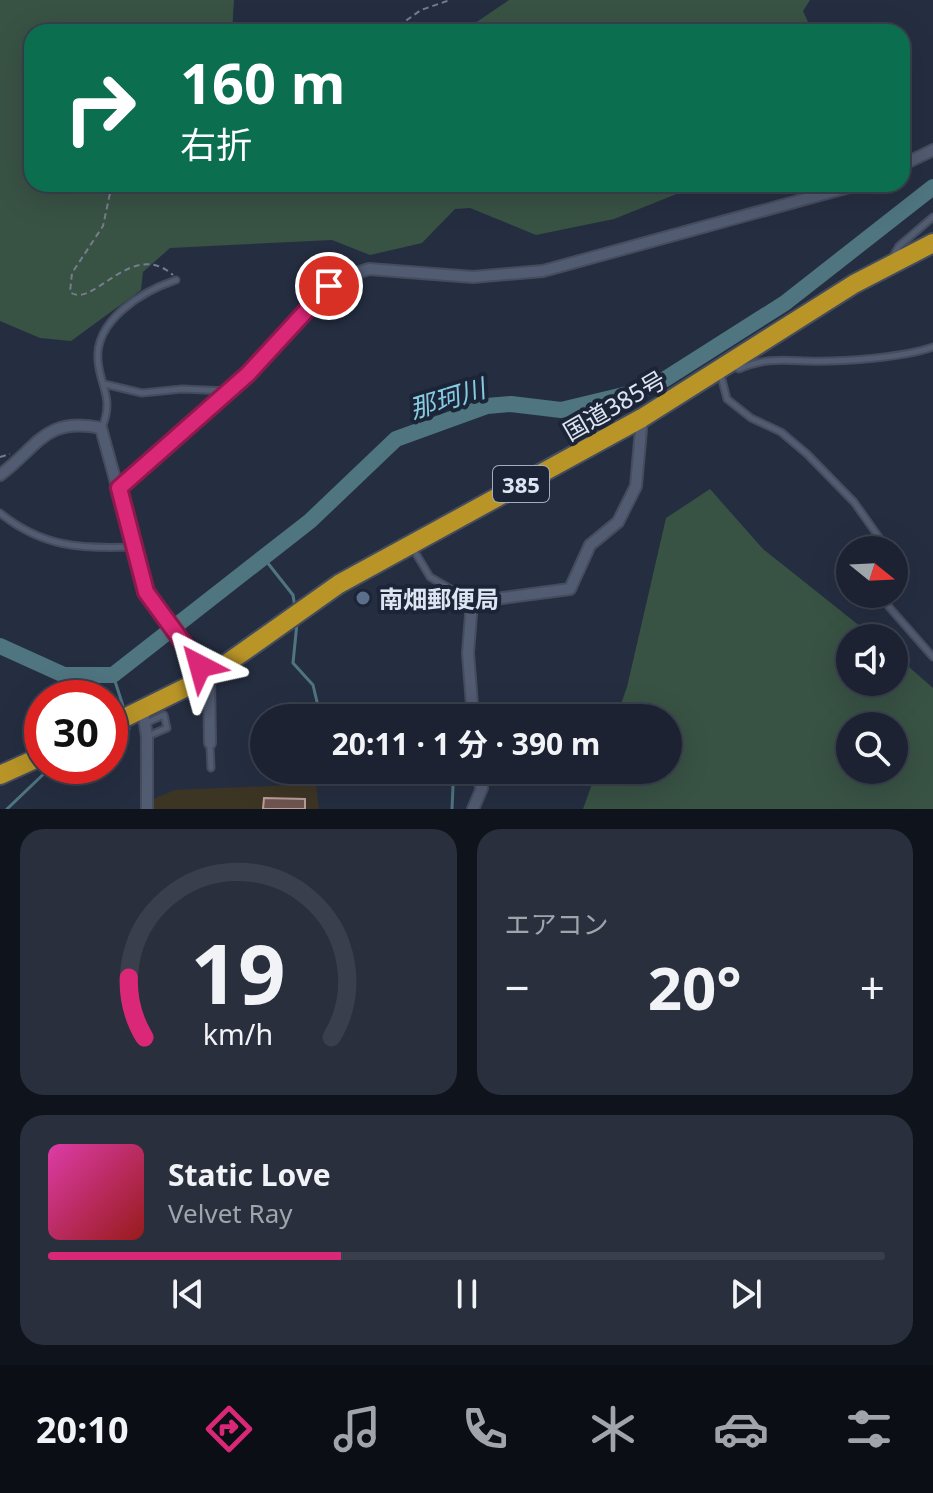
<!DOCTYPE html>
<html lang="ja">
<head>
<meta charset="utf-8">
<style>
  :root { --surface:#1c2231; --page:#292f3d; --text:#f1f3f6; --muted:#a0a4ab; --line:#3a3f4d; --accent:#db2777 }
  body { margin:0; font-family:"Noto Sans","Noto Sans JP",sans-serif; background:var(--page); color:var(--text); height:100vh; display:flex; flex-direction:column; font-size:30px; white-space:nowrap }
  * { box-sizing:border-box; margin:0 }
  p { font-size:26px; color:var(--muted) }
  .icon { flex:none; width:44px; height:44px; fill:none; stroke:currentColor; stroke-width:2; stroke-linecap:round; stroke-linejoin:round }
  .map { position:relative; height:809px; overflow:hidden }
  .sheet { display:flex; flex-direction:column; gap:20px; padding:20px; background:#0f131b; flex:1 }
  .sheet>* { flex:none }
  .hud { position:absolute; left:24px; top:24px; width:886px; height:168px; border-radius:24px; box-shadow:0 8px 32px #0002,0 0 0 2px var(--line); background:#0b6e4f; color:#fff; overflow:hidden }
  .needle { width:52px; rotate:108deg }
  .fabs { position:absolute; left:836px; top:536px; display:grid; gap:16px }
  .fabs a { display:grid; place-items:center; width:72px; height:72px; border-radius:50%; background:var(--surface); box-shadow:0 8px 32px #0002,0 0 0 2px var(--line); font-size:40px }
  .speed { position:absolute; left:24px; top:680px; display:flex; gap:16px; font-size:40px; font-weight:700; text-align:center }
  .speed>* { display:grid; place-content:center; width:104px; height:104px; border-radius:50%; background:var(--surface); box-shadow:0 8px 32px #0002,0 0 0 2px var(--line); line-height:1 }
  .speed .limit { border:12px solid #d22; background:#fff; color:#111 }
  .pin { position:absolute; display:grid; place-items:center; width:68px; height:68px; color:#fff; margin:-34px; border:4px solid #fff; border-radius:50%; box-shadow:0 2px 8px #0007 }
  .me { position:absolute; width:88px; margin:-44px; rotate:321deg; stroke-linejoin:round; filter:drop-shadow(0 0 6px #0008) }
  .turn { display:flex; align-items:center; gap:28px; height:168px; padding:0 24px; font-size:36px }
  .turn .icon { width:104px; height:104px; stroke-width:2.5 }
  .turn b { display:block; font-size:56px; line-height:68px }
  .big { font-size:60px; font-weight:700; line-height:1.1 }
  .sheet .widget { flex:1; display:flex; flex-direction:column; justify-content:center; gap:12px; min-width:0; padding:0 28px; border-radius:24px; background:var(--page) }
  .sheet .dial { align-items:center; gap:0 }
  .dial svg { height:208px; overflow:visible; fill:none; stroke:var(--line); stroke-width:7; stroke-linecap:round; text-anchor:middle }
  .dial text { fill:var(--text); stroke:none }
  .song { display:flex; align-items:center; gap:24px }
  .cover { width:96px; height:96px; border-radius:12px; background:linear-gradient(135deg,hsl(320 70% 55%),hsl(0 70% 35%)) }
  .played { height:8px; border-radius:4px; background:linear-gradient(90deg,var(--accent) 35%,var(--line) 35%) }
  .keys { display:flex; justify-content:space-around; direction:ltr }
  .heat { display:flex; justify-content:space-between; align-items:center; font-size:44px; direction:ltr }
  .sheet .tiles { flex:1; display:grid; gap:20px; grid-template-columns:1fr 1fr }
  .widget:last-child { grid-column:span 2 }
  .trip { position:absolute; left:250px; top:704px; width:432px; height:80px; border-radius:40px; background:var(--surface); box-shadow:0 8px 32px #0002,0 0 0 2px var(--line); font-weight:700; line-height:80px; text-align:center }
  .tab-bar { display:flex; height:128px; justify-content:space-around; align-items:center; background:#0b0e14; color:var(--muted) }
  .tab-bar .icon { width:56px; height:56px }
  .tab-bar .selected { color:var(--accent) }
  .tab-bar b { font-size:36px; color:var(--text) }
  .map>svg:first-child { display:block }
  .education { fill:#3d3524 }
  .green { fill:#385244; fill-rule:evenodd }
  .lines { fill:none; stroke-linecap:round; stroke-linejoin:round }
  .stream { stroke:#4f7581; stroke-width:3 }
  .river { stroke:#4f7581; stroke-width:16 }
  .building { fill:#705550; stroke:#bc9d98; stroke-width:2 }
  .lane-casing { stroke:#444c5d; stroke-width:9 }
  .street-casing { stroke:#444c5d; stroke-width:14 }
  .highway-casing { stroke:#444c5d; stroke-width:22 }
  .path { stroke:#757d8e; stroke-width:2; stroke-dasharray:6 4; stroke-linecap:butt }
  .lane { stroke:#515b71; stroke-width:5 }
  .street { stroke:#515b71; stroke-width:10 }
  .highway { stroke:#b99528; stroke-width:18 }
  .route-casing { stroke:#8e194d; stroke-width:20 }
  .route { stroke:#db2777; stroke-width:14 }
  .service-dot { fill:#5c6f8a; stroke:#1c2437; stroke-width:3 }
  .labels { text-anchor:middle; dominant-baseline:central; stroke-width:8; stroke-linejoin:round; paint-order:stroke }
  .shield { fill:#1c2437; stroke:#a4abba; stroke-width:2 }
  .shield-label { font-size:22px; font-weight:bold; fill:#dee5f2 }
  .street-label { font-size:24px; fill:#dee5f2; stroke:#1c2437 }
  .poi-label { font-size:24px; font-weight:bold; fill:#dee5f2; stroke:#1c2437; text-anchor:start }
  .water-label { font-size:26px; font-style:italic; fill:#85cbe1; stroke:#1c2437 }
</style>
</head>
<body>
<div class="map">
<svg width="933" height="809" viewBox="0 0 933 809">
  <rect width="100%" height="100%" fill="#252e41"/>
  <!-- education -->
  <path class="education" d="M316,784L319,809H151L153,799L175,790Z"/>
  <!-- green -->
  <g class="green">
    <path d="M0,0H234L232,32H32V184H686L684,191L614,219L536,235L470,208L455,209L422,243L370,255L332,240L170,248L143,272L141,290L71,341L40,338L0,321Z"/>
    <path d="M509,0H810L803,11L808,22L828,32H462Z"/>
    <path d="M710,489L763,549L875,638H850V682H894V654L933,688V809H583L597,770H668V718H616L627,687L666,518ZM850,726H894V770H850Z"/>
  </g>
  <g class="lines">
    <!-- stream -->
    <g class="stream">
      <path d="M263,557L293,595L295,608"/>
      <path d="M297,623L293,663L313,685L318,706L328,718"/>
      <path d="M113,675L124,709"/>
      <path d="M110,741L129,729L128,724"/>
      <path d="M448,770L453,786L452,809"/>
      <path d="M7,809L52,766"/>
    </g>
    <!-- river -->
    <path class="river" d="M0,646L64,675H113L310,521L396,439L487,406L511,404L561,410L636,392L659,383L785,303L933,187"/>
  </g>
  <!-- building -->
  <path class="building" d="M264,798L305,799V809H263Z"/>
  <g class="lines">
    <!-- lane casing -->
    <g class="lane-casing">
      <g id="lane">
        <path d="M892,258L899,246L933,217"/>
        <path d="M735,367L739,369C764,358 781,360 807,361C840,362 902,358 933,347"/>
        <path d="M720,372L727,399L751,418L781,432L807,454L854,502L883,543V550"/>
        <path d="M104,384L142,393L182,389L228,391"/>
        <path d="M102,428C114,397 101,390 98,361C94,320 143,291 176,280"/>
        <path d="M0,513C42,547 81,549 132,547"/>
        <path d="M412,547L430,577L471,601"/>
        <path d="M883,594L889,607L933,657"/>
        <path d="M146,723L164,715L167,728L148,736"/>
        <path d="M210,745L211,768"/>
      </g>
    </g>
    <!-- street casing -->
    <g class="street-casing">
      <g id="street">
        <path d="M902,165L933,150"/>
        <path d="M0,475C38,447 45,416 101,428L146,592L209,676L210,743"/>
        <path d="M119,488L234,388L315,299L341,278L369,269L473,277L543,271L860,184"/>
        <path d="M143,710L147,737V809"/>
        <path d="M473,718L468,653L472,602L570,589L590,545L618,522L636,486L642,418"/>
        <path d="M473,809L482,788L474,770"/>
      </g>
    </g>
    <!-- highway casing -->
    <g class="highway-casing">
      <g id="highway">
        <path d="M110,725L209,676L339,584L642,418L854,284L933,243"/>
        <path d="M0,775L42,756"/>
      </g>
    </g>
    <!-- path -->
    <g class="path">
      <path d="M390,32L421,10L450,0"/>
      <path d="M112,184L103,226L72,273L70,292C93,310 131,238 173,275"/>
      <path d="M0,457L10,454"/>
    </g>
    <!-- lane -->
    <use href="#lane" class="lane"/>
    <!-- street -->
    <use href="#street" class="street"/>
    <!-- highway -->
    <use href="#highway" class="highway"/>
  </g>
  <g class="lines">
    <!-- route casing -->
    <g class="route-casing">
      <path id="route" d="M200,666L146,592L119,488L248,374L329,286"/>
    </g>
    <!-- route -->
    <use href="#route" class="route"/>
  </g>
  <!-- markers -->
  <circle class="service-dot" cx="363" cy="598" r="8"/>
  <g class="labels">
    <!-- shield labels -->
    <rect class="shield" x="493" y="466" width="56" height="36" rx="6"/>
    <g class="shield-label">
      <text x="521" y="484">385</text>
    </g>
    <!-- street labels -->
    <g class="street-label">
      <text transform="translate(614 405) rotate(-30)">国道385号</text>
    </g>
    <!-- poi labels -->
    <g class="poi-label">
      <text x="379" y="598">南畑郵便局</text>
    </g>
    <!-- water labels -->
    <g class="water-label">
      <text transform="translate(447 398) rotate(-17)">那珂川</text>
    </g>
  </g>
</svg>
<div class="fabs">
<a><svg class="needle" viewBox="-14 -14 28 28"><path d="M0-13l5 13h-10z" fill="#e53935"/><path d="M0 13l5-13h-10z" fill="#a0a4ab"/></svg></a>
<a><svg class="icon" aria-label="sound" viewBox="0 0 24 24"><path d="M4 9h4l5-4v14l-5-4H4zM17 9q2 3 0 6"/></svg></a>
<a><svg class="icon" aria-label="search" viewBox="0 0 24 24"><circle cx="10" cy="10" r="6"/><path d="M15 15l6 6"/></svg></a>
</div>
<div class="speed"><div class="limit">30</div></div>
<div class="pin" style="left:329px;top:286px;background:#d93025"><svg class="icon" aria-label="arrive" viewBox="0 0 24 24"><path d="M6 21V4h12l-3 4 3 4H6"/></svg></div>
<svg class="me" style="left:200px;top:666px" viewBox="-20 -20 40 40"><path d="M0-17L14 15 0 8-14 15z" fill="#db2777" stroke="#fff" stroke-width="4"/></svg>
<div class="trip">20:11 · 1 分 · 390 m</div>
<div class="hud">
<div class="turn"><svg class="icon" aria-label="right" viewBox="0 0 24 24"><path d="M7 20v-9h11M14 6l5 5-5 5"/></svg><div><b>160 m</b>右折</div></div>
</div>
</div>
<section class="sheet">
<div class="tiles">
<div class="widget dial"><svg viewBox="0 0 100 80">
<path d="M14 69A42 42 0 1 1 86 69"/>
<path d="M14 69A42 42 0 0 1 8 46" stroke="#db2777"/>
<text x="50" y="56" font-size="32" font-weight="700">19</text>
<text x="50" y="72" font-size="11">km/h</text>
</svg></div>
<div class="widget"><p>エアコン</p>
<div class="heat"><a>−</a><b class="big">20°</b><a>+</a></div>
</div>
<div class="widget">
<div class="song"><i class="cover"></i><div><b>Static Love</b><p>Velvet Ray</p></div></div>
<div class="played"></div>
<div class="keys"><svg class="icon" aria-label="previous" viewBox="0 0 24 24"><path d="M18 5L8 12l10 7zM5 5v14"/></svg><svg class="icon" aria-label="pause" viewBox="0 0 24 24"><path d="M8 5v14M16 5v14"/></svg><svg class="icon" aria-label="next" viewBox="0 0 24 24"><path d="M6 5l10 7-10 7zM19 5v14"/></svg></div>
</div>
</div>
</section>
<nav class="tab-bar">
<b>20:10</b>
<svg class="icon selected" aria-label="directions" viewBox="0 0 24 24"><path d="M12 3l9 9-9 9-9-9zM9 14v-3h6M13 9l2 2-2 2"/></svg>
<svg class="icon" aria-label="music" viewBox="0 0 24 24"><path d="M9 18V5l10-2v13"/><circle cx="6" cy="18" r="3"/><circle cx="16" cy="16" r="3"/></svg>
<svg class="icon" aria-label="phone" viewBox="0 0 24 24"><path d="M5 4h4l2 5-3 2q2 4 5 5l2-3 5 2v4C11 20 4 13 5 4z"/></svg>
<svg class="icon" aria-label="climate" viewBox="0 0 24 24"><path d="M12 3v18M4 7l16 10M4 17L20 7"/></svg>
<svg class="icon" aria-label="car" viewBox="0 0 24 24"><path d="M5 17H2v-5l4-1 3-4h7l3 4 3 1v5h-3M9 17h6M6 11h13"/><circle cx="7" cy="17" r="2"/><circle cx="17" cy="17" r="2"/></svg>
<svg class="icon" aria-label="filters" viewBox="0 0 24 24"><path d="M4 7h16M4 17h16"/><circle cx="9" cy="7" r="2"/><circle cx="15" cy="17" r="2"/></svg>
</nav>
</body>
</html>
